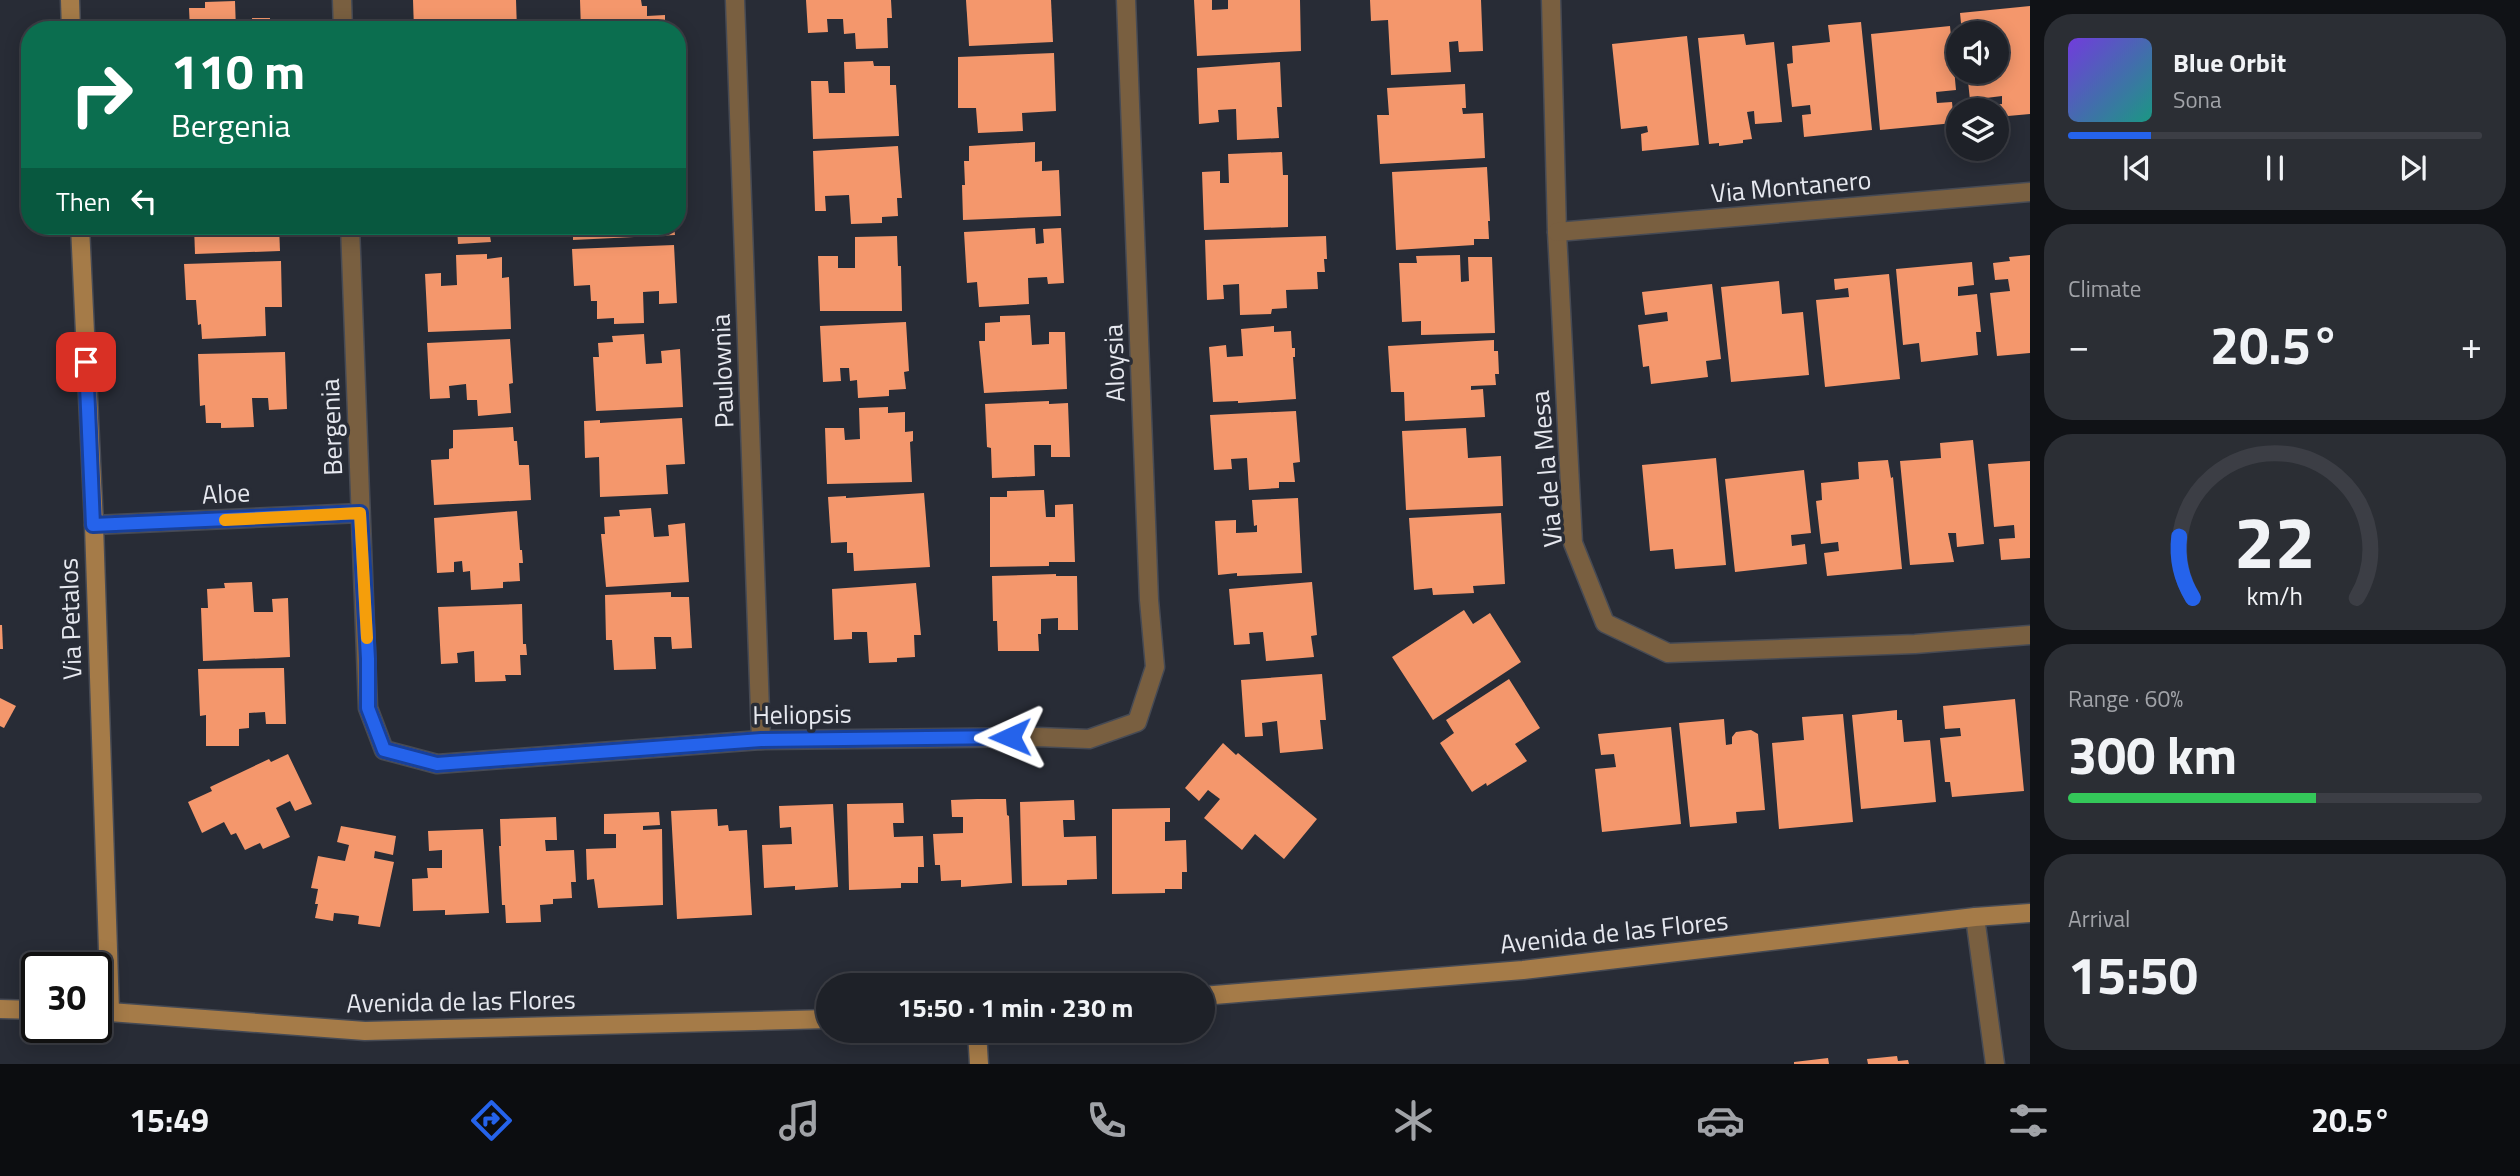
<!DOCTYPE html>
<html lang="en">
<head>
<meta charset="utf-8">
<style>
  :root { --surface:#1e2128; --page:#2b2e34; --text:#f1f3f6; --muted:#a1a3a8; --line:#3c3e45; --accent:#2563eb }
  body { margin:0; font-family:"Titillium Web",sans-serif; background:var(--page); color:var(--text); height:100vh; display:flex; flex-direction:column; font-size:26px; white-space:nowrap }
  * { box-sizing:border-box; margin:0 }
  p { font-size:23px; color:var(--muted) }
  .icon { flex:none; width:38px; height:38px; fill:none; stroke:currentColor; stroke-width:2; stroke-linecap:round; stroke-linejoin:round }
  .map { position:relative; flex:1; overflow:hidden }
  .sheet { display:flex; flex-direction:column; gap:14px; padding:14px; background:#101216; width:490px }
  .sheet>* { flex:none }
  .top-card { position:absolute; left:21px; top:21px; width:665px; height:214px; border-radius:28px; box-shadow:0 4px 18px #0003,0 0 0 2px var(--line); background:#0b6e4f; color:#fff; overflow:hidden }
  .fabs { position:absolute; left:1946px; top:21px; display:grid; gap:14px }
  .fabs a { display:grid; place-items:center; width:63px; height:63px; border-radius:50%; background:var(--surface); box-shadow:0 4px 18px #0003,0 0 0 2px var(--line); font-size:35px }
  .speed { position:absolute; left:21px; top:952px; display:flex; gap:14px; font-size:35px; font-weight:700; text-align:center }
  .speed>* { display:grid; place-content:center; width:91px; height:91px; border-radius:50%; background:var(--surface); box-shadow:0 4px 18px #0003,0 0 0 2px var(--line); line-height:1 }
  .speed .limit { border:4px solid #111; border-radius:10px; background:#fff; color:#111 }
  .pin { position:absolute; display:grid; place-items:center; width:60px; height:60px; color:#fff; margin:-30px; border-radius:14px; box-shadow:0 4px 10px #0006 }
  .me { position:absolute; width:77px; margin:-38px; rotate:269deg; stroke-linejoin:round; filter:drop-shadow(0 0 5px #0008) }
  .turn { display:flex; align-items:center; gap:24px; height:147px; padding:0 35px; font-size:32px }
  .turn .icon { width:91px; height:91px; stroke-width:2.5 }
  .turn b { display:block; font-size:49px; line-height:60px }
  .then { display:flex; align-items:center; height:66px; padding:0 35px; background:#0003; gap:14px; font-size:26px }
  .big { font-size:52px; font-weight:700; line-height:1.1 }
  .sheet .tile { flex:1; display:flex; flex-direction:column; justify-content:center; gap:10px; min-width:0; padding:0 24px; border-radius:28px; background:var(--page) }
  .sheet .dial { align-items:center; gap:0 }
  .dial svg { height:182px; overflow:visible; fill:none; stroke:var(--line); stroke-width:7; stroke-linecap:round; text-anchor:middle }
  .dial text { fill:var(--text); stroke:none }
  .song { display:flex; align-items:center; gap:21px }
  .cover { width:84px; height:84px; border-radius:10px; background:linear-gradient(135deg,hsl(260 70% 55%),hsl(170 70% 35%)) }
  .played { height:7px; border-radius:4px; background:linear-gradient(90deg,var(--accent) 20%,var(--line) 20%) }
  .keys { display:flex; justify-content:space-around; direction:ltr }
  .heat { display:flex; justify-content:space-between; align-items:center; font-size:38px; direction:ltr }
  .charge { height:10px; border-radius:5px; background:linear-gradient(90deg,#34c759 60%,var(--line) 0) }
  .trip { position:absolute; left:816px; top:973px; width:399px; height:70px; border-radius:35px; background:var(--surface); box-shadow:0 4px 18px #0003,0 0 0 2px var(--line); font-weight:700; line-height:70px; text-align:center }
  .dock { display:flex; height:112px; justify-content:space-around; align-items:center; background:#0c0d10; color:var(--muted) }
  .dock .icon { width:49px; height:49px }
  .dock .current { color:var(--accent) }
  .dock b { font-size:32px; color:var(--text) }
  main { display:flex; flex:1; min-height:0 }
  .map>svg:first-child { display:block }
  .building { fill:#f4976c }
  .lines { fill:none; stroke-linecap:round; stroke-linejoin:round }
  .street-casing { stroke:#464a54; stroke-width:21 }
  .secondary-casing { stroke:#464a54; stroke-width:21 }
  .street { stroke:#795f40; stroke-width:18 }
  .secondary { stroke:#a57b48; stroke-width:18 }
  .route-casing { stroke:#184099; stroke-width:18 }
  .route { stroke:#2563eb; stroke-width:12 }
  .slow { stroke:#f59e0b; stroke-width:12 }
  .labels { text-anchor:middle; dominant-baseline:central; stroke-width:7; stroke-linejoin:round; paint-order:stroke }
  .street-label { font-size:26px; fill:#e6e8ef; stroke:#282c36 }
</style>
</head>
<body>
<main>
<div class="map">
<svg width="2030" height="1064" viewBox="0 0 2030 1064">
  <rect width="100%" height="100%" fill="#282c36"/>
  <!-- building -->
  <g class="building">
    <path d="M413,0H516L517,30H414Z"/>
    <path d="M580,0H641L642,6H647V16L665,15V30H581Z"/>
    <path d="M806,0H891L892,18H887L888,48L856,49L855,33L844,34L843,19H827L828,32L808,33Z"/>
    <path d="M966,0H1051L1053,42L969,46Z"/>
    <path d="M1194,0H1212V10L1228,9V0H1300L1301,51L1197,56Z"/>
    <path d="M1370,0H1481L1483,51L1459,52L1458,41L1449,42L1451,72L1391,75L1388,20L1371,21Z"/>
    <path d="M235,1L236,30H190L189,8H205V2Z"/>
    <path d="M2030,6V114L1997,117V110H1988V106L2002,104V96L1970,100L1967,72H1997V33H1962L1960,13Z"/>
    <path d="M252,18H270V30H253Z"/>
    <path d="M1861,22L1872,130L1804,137L1802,115L1811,114L1810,105L1792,107L1787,64L1793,63L1792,46L1830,42L1828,25Z"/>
    <path d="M1950,26L1956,90L1936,92L1937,103L1952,102L1954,123L1880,130L1871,34Z"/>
    <path d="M1744,34L1746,45L1774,42L1782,122L1755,124L1754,111L1747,112L1752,139L1743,140V143L1719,146V143L1709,144L1698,38Z"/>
    <path d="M1687,36L1699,145L1642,151L1641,134L1648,132L1647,126L1621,129L1612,44Z"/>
    <path d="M1054,53L1056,111L1022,113L1023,131L978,133L976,108H958V57Z"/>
    <path d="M873,61L874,66H890V85H896L899,136L813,139L811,81H828L829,93H845L844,62Z"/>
    <path d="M1280,62L1282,107H1277L1279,138L1237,140L1236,109L1218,110L1219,122L1199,124L1197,68Z"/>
    <path d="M1465,84L1466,108H1462L1463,114L1483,113L1485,158L1380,164L1377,115H1389L1387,88Z"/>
    <path d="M1035,142V162L1042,161V171L1059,170L1061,216L963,220L962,185H965L964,161H969V146Z"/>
    <path d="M898,146L902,198H897L898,216L882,217V223L851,224L849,195L825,196L826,211H815L813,151Z"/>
    <path d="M1282,152L1283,175H1288V227L1204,230L1202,172L1220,171V183H1229L1228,154Z"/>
    <path d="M1487,167L1490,221H1488L1489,239H1474V245L1396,250L1392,172Z"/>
    <path d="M194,226H279L280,251L195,254Z"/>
    <path d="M457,226H505V234L490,236L491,242L458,244Z"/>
    <path d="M573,226H674L675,235L573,240Z"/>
    <path d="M1035,228L1036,244L1044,243L1043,229L1061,228L1064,283L1048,284L1047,277L1028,278L1029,304L979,307L977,282L967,283L964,232Z"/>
    <path d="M897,236L898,266H901L902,311H820L818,256H838V268H855V237Z"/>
    <path d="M1326,236L1327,259H1324L1325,272H1317L1318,289L1286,290L1287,308L1272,309L1271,314L1240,315L1239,284L1223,285L1224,299L1207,300L1205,240Z"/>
    <path d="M674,245L677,303L659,304V291L643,292L644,323L614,324V318L597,319V301H591L590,285L574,286L572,249Z"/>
    <path d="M487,254V259L502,257V278L509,277L511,329L428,332L425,274L441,273V286L457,285L456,255Z"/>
    <path d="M1460,255L1461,282L1469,281L1468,257H1492L1495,333L1421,335V321L1402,322L1399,263H1417L1416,256Z"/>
    <path d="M2030,255V353L1997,356L1990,293L2010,291L2008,279L1995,280L1993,263L2010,261L2009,257Z"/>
    <path d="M281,261L282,307H265L266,336L202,339L201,324L198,325L196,300H186L184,264Z"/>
    <path d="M1972,262L1974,285L1958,287V296L1977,294L1981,332H1976L1978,355L1921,362L1919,343L1903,345L1896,269Z"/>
    <path d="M1889,274L1900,379L1825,387L1816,300L1849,297L1848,288L1835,290L1834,279Z"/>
    <path d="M1779,281L1782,314L1803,312L1809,375L1731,382L1721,287Z"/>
    <path d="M1712,284L1721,359L1706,361L1708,377L1651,384L1649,366L1643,367L1638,325L1668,321L1667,312L1645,315L1642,292Z"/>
    <path d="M1030,315L1032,345L1049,344V332H1065L1067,389L984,393L979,341H985V323L1000,322V316Z"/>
    <path d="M906,322L909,371L904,372L906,389L889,390V396L858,398L857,380L850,381L849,368H840L841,381L823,382L820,326Z"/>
    <path d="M1274,326V332L1291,331L1292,348H1295V357H1293L1296,399L1238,403V401L1213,402L1209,347L1226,345L1227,357L1243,356L1241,329Z"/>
    <path d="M644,334L646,364L662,363L661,351L680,349L683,407L596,411L593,357H599L598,343L613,342L612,336Z"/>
    <path d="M510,339L513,383L509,384L511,413L478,416L477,400H467L466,384L449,386L450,398L430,399L427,343Z"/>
    <path d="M1494,340V351H1498L1499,374H1495L1496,385L1471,386V390L1483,389L1485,417L1405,421L1404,392H1391L1388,346Z"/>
    <path d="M285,352L287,409L269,410L268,398H252L254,427L221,428V423H206L205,405L200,406L198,354Z"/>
    <path d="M1049,401V404L1068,403L1070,457H1051V445H1034L1035,476L992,478L991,448L987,447L985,404Z"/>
    <path d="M888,407V413L905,412V432L913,431V441L910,442L912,482L827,484L825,428H844L845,440L860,439L859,408Z"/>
    <path d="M1296,411L1300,462L1293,463L1295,482H1279V488L1249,490L1247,458L1231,459L1232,469L1214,470L1210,415Z"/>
    <path d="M682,418L685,464L666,465L668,494L600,497L599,457L585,458L584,421L600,420V423Z"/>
    <path d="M513,427L514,441H517L519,465H529L531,500L434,505L431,460L449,459V449L453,448V430Z"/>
    <path d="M1466,428L1468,458L1501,456L1503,506L1406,510L1402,431Z"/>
    <path d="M1973,440L1984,544L1957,547L1956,533H1948L1954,562L1910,565L1900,461L1941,458L1940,443Z"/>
    <path d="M1716,458L1726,565L1675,569L1673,549L1650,551L1642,465Z"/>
    <path d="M1888,460L1891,478L1893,477L1902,569L1827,576L1824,553L1839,551L1838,542L1821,544L1816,501L1822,500L1821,483L1859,479L1858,462Z"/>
    <path d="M2030,461V558L2001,560L1999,539L2015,538L2014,525L1994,527L1988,464Z"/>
    <path d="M1804,470L1811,533L1791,535L1792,546L1805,544L1807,564L1735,572L1725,479Z"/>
    <path d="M1044,490L1046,517H1055V505L1073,504L1075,562H1049V566L990,567V497H1007V491Z"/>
    <path d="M924,493L930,567L854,571L853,553H847V542L831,543L828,497L846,496V498Z"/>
    <path d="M1298,498L1302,573L1237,576V573L1218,575L1215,521L1236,520V533L1257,532V525L1254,526L1252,500Z"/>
    <path d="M651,508L654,537L669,536L668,525L685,523L689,582L606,587L601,534H605L604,517L620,516L619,510Z"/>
    <path d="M517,511L520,550H522L523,563H519L520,581L503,582V588L471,590L470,571L463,572L462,561L454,562V572L437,573L434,518Z"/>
    <path d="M1501,513L1505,584L1473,586L1474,593L1433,595L1432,588L1414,590L1409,518Z"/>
    <path d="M1056,574V576H1077L1078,630H1058V618L1041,619V634H1038L1039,651H998L997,621H993L992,576Z"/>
    <path d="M252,582L254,612H273L272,599L288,598L290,657L203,661L201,608H208L207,589L225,588L224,583Z"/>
    <path d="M1312,582L1317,635L1311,636L1314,657L1266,661L1263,632L1249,633L1250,644L1234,645L1229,589Z"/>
    <path d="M916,583L921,635H914L915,657L897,658V662L869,663L867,632H852V639L834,640L832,589Z"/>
    <path d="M671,592V597H689L692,648L672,649L671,637H654L656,669L614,670L612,640H606L605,595Z"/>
    <path d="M522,604L523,644H526L527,655H520L521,675H505L506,681L475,682L474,651L457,653L458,663L441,664L438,607Z"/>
    <path d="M1464,610L1473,624L1490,613L1521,662L1433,720L1392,657Z"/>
    <path d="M0,625H2L3,649H0Z"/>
    <path d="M284,668L286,724H266L265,712L249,713V728L239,729V746H206V715L200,716L198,669Z"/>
    <path d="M1322,674L1326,720H1320L1323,749L1280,753L1277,721L1262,723L1263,736L1245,737L1241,680Z"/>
    <path d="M1509,679L1540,728L1515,744L1527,761L1487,786L1486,783L1472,792L1440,743L1454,733L1446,720Z"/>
    <path d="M0,698L16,706L4,728L0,726Z"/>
    <path d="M2015,699L2024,791L1952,797L1950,782H1945L1940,738L1961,736L1960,728L1945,729L1943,706Z"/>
    <path d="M1897,710V720H1902L1904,742L1930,740L1936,802L1861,809L1852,715Z"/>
    <path d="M1843,714L1853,822L1779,829L1772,743L1804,740L1802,717Z"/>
    <path d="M1724,719L1726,745L1732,744V737L1736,732L1751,730L1758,734L1765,810L1736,812L1737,823L1690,827L1679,723Z"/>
    <path d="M1671,727L1681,824L1602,832L1595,769L1616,767L1614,754L1601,755L1598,734Z"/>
    <path d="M1223,743L1236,755L1238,753L1317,819L1284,859L1255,834L1242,850L1204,818L1220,799L1208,790L1199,801L1185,788Z"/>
    <path d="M288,754L312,804L295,811L290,801L276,808L290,837L263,849L260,843L245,850L236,833L231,835L224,822L202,833L188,802L212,791L210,787L269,759L271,762Z"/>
    <path d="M977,799H1006L1007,815L1009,816L1012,883L961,887V880L941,881L940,865H935L933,834L963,833V817H952L951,800Z"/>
    <path d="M1074,800L1075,820H1063L1064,837L1096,836L1097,879L1067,880V885L1022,886L1020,802Z"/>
    <path d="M903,803L904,823H893L894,837L923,836L924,867H918V883H901V888L849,890L847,804Z"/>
    <path d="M833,804L838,887L795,890V886L764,888L762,845L792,844L791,827L780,828L779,806Z"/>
    <path d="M1170,808V822H1165V841L1186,840L1187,872H1182V889H1165V893L1112,894V809Z"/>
    <path d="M717,809L718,826L728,825L729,831L747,830L752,915L677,919L671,811Z"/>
    <path d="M659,812L660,825L643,826V830L662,829L663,905L598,908L594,879L587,880L586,849L616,848V834H604V814Z"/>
    <path d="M556,817L557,840H545L546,851L574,850L576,882H571L572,898L553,899V904L540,905L541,922L506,923L505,905H502L499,846H501L500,819Z"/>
    <path d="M341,826L396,836L393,855L375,851L374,858L394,862L380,927L358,924L359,916L353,915L334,913L333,921L315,918L318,904H315L318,889L311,888L318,856L345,861L349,845L337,842Z"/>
    <path d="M483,829L489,913L445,915V910L413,911L412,879L428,878L427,868H442V850L429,851L428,831Z"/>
    <path d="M1897,1056L1898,1061L1908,1060L1909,1064H1868L1867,1059Z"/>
    <path d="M1828,1058L1829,1064H1794V1062Z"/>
  </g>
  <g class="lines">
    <!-- street casing -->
    <g class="street-casing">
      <g id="street">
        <path d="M342,0L343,30"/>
        <path d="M735,0L761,740"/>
        <path d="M1551,0L1557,232L1573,543L1605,623L1668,653L1915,644L2030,635"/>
        <path d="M350,226L368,708L384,750L437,764L761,740L1038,737L1089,739L1137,722L1155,667L1149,600L1126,0"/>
        <path d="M1557,232L2030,192"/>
        <path d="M94,525L360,513"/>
        <path d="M1975,917L1995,1064"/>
      </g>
    </g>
    <!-- secondary casing -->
    <g class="secondary-casing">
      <g id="secondary">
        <path d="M70,0L71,30"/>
        <path d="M80,226L94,525L110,1011"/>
        <path d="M1202,996L1523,970L1975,917L2030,913"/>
        <path d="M0,1009L37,1010"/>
        <path d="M96,1011L365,1031L828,1019"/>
        <path d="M977,1031L979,1064"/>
      </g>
    </g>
    <!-- street -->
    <use href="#street" class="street"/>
    <!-- secondary -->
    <use href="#secondary" class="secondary"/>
  </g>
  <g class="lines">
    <!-- route casing -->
    <g class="route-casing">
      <path id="route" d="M86,362L93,525L360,513L368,659V708L384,750L437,764L761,740L1010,737"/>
    </g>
    <!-- route -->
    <use href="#route" class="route"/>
    <!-- slow -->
    <path class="slow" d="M225,520L360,513L367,638"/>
  </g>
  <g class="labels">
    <!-- street labels -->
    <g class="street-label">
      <text transform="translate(1791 186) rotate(-5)">Via Montanero</text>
      <text transform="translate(1114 363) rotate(-92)">Aloysia</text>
      <text transform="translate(722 371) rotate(-92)">Paulownia</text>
      <text transform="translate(331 427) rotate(-92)">Bergenia</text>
      <text transform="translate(1546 469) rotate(-95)">Via de la Mesa</text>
      <text transform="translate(226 493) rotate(-3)">Aloe</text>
      <text transform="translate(70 619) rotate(-92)">Via Petalos</text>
      <text transform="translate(802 714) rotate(-1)">Heliopsis</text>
      <text transform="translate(1614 932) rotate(-6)">Avenida de las Flores</text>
      <text transform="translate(461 1001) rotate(-1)">Avenida de las Flores</text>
    </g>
  </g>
</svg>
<div class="fabs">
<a><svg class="icon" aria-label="sound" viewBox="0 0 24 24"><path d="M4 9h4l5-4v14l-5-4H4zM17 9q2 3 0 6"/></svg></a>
<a><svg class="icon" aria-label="layers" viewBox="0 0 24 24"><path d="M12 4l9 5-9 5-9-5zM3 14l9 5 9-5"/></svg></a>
</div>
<div class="speed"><div class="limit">30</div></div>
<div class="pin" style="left:86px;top:362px;background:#d93025"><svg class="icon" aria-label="arrive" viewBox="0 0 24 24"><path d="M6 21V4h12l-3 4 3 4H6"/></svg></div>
<svg class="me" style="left:1010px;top:737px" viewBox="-20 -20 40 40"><path d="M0-17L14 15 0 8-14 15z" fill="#2563eb" stroke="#fff" stroke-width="4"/></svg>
<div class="trip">15:50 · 1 min · 230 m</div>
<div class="top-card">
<div class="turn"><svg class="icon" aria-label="right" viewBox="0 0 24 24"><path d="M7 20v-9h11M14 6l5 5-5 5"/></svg><div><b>110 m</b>Bergenia</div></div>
<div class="then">Then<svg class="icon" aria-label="left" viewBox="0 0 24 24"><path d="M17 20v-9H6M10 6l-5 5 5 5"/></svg></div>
</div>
</div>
<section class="sheet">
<div class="tile">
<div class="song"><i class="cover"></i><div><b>Blue Orbit</b><p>Sona</p></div></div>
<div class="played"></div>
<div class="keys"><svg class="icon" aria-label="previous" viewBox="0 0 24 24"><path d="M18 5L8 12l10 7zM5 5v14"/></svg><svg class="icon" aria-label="pause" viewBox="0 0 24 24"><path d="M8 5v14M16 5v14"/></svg><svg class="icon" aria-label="next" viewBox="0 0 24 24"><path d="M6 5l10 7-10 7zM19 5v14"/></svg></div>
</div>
<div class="tile"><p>Climate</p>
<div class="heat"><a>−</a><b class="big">20.5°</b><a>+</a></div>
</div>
<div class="tile dial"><svg viewBox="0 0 100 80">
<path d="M14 69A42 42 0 1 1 86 69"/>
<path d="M14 69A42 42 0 0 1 8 42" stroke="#2563eb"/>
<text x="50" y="56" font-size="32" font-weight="700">22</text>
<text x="50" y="72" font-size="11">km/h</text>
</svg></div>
<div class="tile"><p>Range · 60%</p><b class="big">300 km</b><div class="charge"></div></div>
<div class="tile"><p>Arrival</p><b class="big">15:50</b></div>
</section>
</main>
<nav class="dock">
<b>15:49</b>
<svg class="icon current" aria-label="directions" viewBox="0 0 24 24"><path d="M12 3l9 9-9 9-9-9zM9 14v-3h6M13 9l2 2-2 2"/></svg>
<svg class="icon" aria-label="music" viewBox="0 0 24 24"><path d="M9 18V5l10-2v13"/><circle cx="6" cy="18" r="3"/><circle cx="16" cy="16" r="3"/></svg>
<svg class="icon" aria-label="phone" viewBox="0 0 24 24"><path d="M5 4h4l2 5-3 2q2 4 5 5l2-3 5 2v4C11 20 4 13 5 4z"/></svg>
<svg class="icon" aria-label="climate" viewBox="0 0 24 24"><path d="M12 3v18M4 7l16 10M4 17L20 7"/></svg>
<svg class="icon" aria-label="car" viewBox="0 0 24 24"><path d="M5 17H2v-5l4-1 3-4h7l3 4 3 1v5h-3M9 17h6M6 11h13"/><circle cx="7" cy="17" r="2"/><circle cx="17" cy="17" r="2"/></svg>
<svg class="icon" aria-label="filters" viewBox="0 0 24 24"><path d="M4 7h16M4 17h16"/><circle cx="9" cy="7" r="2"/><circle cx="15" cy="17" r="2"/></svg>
<b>20.5°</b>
</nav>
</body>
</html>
